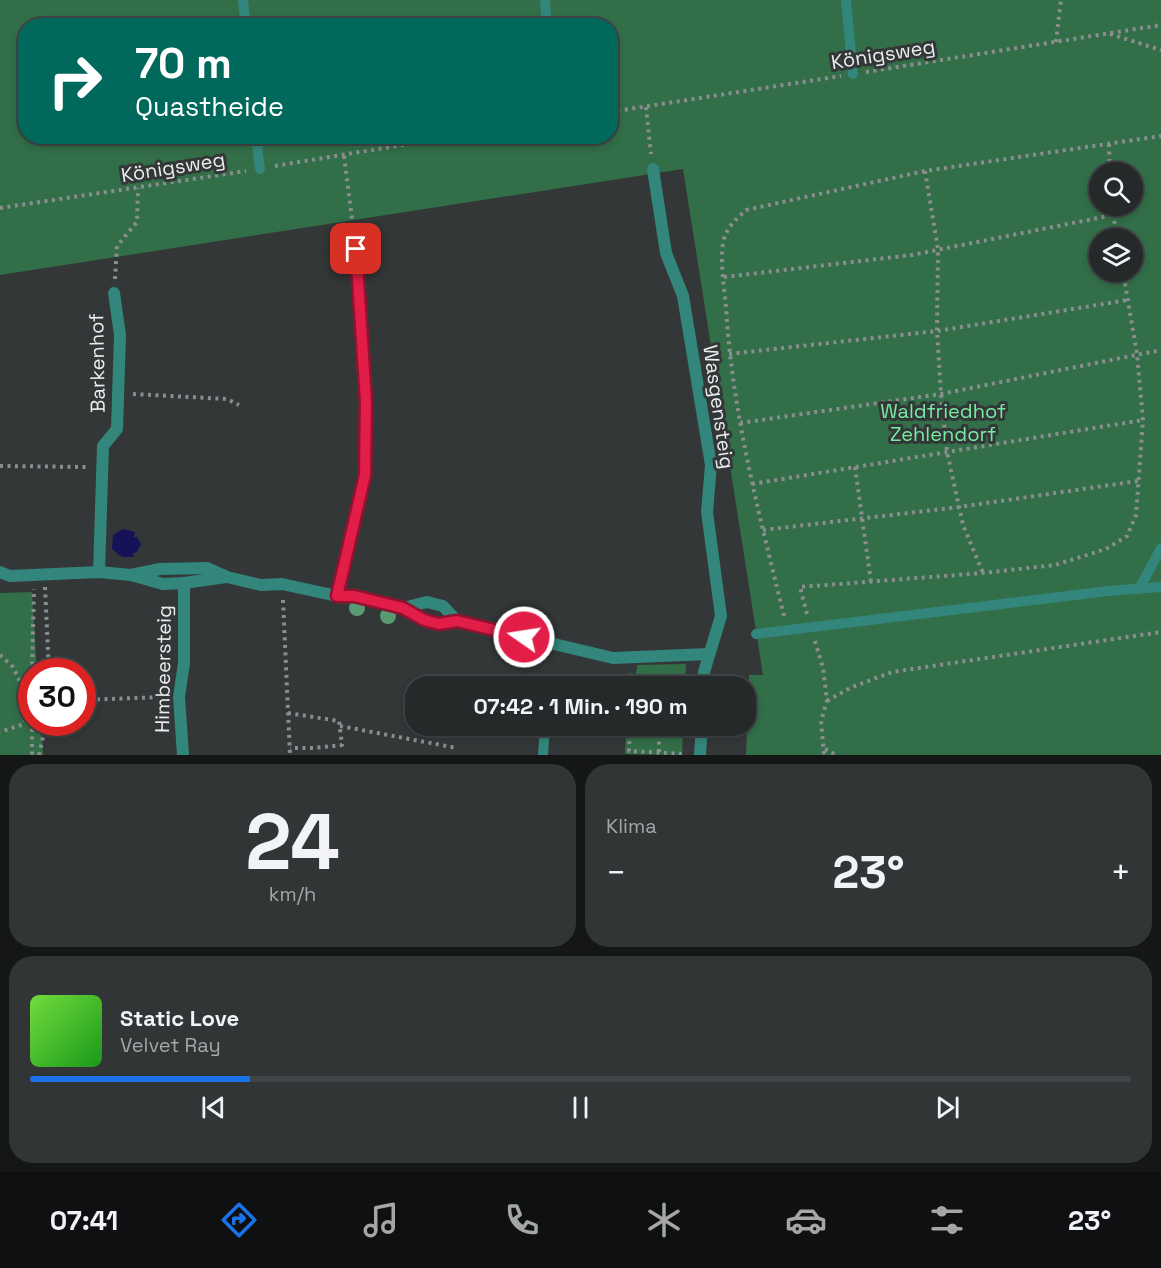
<!DOCTYPE html>
<html lang="de">
<head>
<meta charset="utf-8">
<style>
  :root { --surface:#26292a; --page:#323536; --text:#f1f3f6; --muted:#a4a6a8; --line:#424547; --accent:#1a73e8 }
  body { margin:0; font-family:"Space Grotesk",sans-serif; background:var(--page); color:var(--text); height:100vh; display:flex; flex-direction:column; font-size:22px; white-space:nowrap }
  * { box-sizing:border-box; margin:0 }
  p { font-size:20px; color:var(--muted) }
  .icon { flex:none; width:33px; height:33px; fill:none; stroke:currentColor; stroke-width:2; stroke-linecap:round; stroke-linejoin:round }
  .map { position:relative; height:755px; overflow:hidden }
  .side { display:flex; flex-direction:column; gap:9px; padding:9px; background:#151717; flex:1 }
  .side>* { flex:none }
  .guide { position:absolute; left:18px; top:18px; width:600px; height:126px; border-radius:24px; box-shadow:0 3px 9px #0003,0 0 0 2px var(--line); background:#00695c; color:#fff; overflow:hidden }
  .buttons { position:absolute; left:1089px; top:162px; display:grid; gap:12px }
  .buttons a { display:grid; place-items:center; width:54px; height:54px; border-radius:50%; background:var(--surface); box-shadow:0 3px 9px #0003,0 0 0 2px var(--line); font-size:30px }
  .speed { position:absolute; left:18px; top:658px; display:flex; gap:12px; font-size:30px; font-weight:700; text-align:center }
  .speed>* { display:grid; place-content:center; width:78px; height:78px; border-radius:50%; background:var(--surface); box-shadow:0 3px 9px #0003,0 0 0 2px var(--line); line-height:1 }
  .speed .limit { border:9px solid #d22; background:#fff; color:#111 }
  .pin { position:absolute; display:grid; place-items:center; width:51px; height:51px; color:#fff; margin:-26px; border-radius:12px; box-shadow:0 3px 9px #0006 }
  .me { position:absolute; width:66px; margin:-33px; rotate:283deg; stroke-linejoin:round; filter:drop-shadow(0 0 4px #0008) }
  .turn { display:flex; align-items:center; gap:21px; height:126px; padding:0 18px; font-size:27px }
  .turn .icon { width:78px; height:78px; stroke-width:2.5 }
  .turn b { display:block; font-size:42px; line-height:51px }
  .big { font-size:45px; font-weight:600; line-height:1.1 }
  .side .widget { flex:1; display:flex; flex-direction:column; justify-content:center; gap:9px; min-width:0; padding:0 21px; border-radius:24px; background:var(--page) }
  .side .dial { align-items:center; gap:0 }
  .dial b { font-size:78px; line-height:1 }
  .song { display:flex; align-items:center; gap:18px }
  .cover { width:72px; height:72px; border-radius:9px; background:linear-gradient(135deg,hsl(100 70% 55%),hsl(120 70% 35%)) }
  .played { height:6px; border-radius:3px; background:linear-gradient(90deg,var(--accent) 20%,var(--line) 20%) }
  .keys { display:flex; justify-content:space-around; direction:ltr }
  .heat { display:flex; justify-content:space-between; align-items:center; font-size:33px; direction:ltr }
  .side .tiles { flex:1; display:grid; gap:9px; grid-template-columns:1fr 1fr }
  .widget:last-child { grid-column:span 2 }
  .trip { position:absolute; left:405px; top:676px; width:351px; height:60px; border-radius:24px; background:var(--surface); box-shadow:0 3px 9px #0003,0 0 0 2px var(--line); font-weight:600; line-height:60px; text-align:center }
  .menu { display:flex; height:96px; justify-content:space-around; align-items:center; background:#0f1011; color:var(--muted) }
  .menu .icon { width:42px; height:42px }
  .menu .current { color:var(--accent) }
  .menu b { font-size:27px; color:var(--text) }
  .map>svg:first-child { display:block }
  .green { fill:#326e48; fill-rule:evenodd }
  .water { fill:#151258 }
  .lines { fill:none; stroke-linecap:round; stroke-linejoin:round }
  .path { stroke:#8b8e8f; stroke-width:4; stroke-dasharray:3 4.5; stroke-linecap:butt }
  .lane { stroke:#33867b; stroke-width:10 }
  .street { stroke:#33867b; stroke-width:12 }
  .tree { fill:#589b72 }
  .route-casing { stroke:#92132f; stroke-width:15 }
  .route { stroke:#e11d48; stroke-width:10 }
  .labels { text-anchor:middle; dominant-baseline:central; stroke-width:6; stroke-linejoin:round; paint-order:stroke }
  .street-label { font-size:20px; fill:#ebedee; stroke:#333738 }
  .park-label { font-size:20px; fill:#77eca1; stroke:#333738 }
</style>
</head>
<body>
<div class="map">
<svg width="1161" height="755" viewBox="0 0 1161 755">
  <rect width="100%" height="100%" fill="#333738"/>
  <!-- green -->
  <g class="green">
    <path d="M0,0H1161V755H746L749,675H763L683,169L0,275ZM26,26H610V136H26ZM1100,172H1132V206H1100ZM1100,238H1132V272H1100Z"/>
    <path d="M32,592L37,672H32V723H41L43,755H0V593Z"/>
    <path d="M686,664L685,687H628V673L636,674L637,665Z"/>
    <path d="M626,726H683L682,755L625,754Z"/>
  </g>
  <!-- water -->
  <path class="water" d="M123,529L135,532L134,537H137L141,544L137,552L133,553L134,557H122L112,549L113,535Z"/>
  <g class="lines">
    <!-- path -->
    <g class="path">
      <path d="M1110,34L1161,50"/>
      <path d="M1056,42L1061,0"/>
      <path d="M866,72L1161,25"/>
      <path d="M646,107L651,154"/>
      <path d="M610,112L841,76"/>
      <path d="M1109,144L1110,172"/>
      <path d="M344,156L354,235"/>
      <path d="M275,166L457,136"/>
      <path d="M925,171L938,249L937,331L941,394L947,452L963,525L983,573"/>
      <path d="M1112,206L1117,238"/>
      <path d="M0,208L246,171"/>
      <path d="M724,277L912,255L1113,215"/>
      <path d="M115,279L117,246L137,222L138,188"/>
      <path d="M729,354L937,331L1128,300"/>
      <path d="M133,394L227,399L239,405"/>
      <path d="M740,423L941,394L1161,350"/>
      <path d="M0,466L89,467"/>
      <path d="M855,467L871,582"/>
      <path d="M752,484L1143,420"/>
      <path d="M763,530L959,507L1138,481"/>
      <path d="M45,587L49,672"/>
      <path d="M283,600L290,755"/>
      <path d="M807,614L800,587L983,573L1055,565L1106,549L1127,536L1136,515L1143,420L1137,354L1123,272"/>
      <path d="M784,616C759,514 732,412 726,307C724,286 720,264 723,243C726,228 735,220 746,210L925,171L1161,136"/>
      <path d="M815,641L823,668L827,701L821,721L824,755"/>
      <path d="M0,655L13,667L31,704L24,724L0,732"/>
      <path d="M32,672L34,589"/>
      <path d="M32,684V755"/>
      <path d="M632,687V680L688,682"/>
      <path d="M82,700L164,697"/>
      <path d="M827,701L850,688L892,672L1161,632"/>
      <path d="M288,713L339,721L342,745L313,748H290"/>
      <path d="M340,726L457,748"/>
      <path d="M630,726L629,751L685,754"/>
      <path d="M647,726L654,734C661,735 668,733 672,726"/>
      <path d="M825,749L836,755"/>
      <path d="M659,752V735"/>
      <path d="M39,755L46,723"/>
    </g>
    <!-- lane -->
    <g class="lane">
      <path d="M243,0L246,26"/>
      <path d="M545,0L547,26"/>
      <path d="M846,0L853,74"/>
      <path d="M256,136L260,169"/>
      <path d="M1139,589L1161,548"/>
      <path d="M756,634L1108,591L1161,587"/>
      <path d="M543,755L545,726"/>
    </g>
    <!-- street -->
    <g class="street">
      <path d="M653,169L666,253L683,296L711,465L707,512L721,616L704,672L703,687"/>
      <path d="M0,572L10,576L99,572L131,575L163,584L184,583L226,577"/>
      <path d="M99,572L103,446L117,429L120,335L114,293"/>
      <path d="M131,575L160,569L207,568L227,577L261,585L282,584L337,596H354L403,608L424,620L439,624L457,621L613,658L709,654"/>
      <path d="M337,596L365,475L366,402L356,249"/>
      <path d="M403,608L427,602L443,606L457,621"/>
      <path d="M183,755L179,697L184,663V583"/>
      <path d="M700,755L702,726"/>
    </g>
  </g>
  <!-- trees -->
  <g class="tree">
    <circle cx="357" cy="608" r="8"/>
    <circle cx="388" cy="616" r="8"/>
  </g>
  <g class="lines">
    <!-- route casing -->
    <g class="route-casing">
      <path id="route" d="M356,249L366,402L365,475L337,596H354L403,608L424,620L439,624L457,621L524,637"/>
    </g>
    <!-- route -->
    <use href="#route" class="route"/>
  </g>
  <g class="labels">
    <!-- street labels -->
    <g class="street-label">
      <text transform="translate(883 54) rotate(-9)">Königsweg</text>
      <text transform="translate(173 167) rotate(-9)">Königsweg</text>
      <text transform="translate(97 363) rotate(-91)">Barkenhof</text>
      <text transform="translate(719 407) rotate(82)">Wasgensteig</text>
      <text transform="translate(163 669) rotate(-89)">Himbeersteig</text>
    </g>
    <!-- park labels -->
    <g class="park-label">
      <text x="943" y="411">Waldfriedhof<tspan x="943" dy="23">Zehlendorf</tspan></text>
    </g>
  </g>
</svg>
<div class="buttons">
<a><svg class="icon" aria-label="search" viewBox="0 0 24 24"><circle cx="10" cy="10" r="6"/><path d="M15 15l6 6"/></svg></a>
<a><svg class="icon" aria-label="layers" viewBox="0 0 24 24"><path d="M12 4l9 5-9 5-9-5zM3 14l9 5 9-5"/></svg></a>
</div>
<div class="speed"><div class="limit">30</div></div>
<div class="pin" style="left:356px;top:249px;background:#d93025"><svg class="icon" aria-label="arrive" viewBox="0 0 24 24"><path d="M6 21V4h12l-3 4 3 4H6"/></svg></div>
<svg class="me" style="left:524px;top:637px" viewBox="-20 -20 40 40"><circle r="17" fill="#e11d48" stroke="#fff" stroke-width="3"/><path d="M0-11L8 9 0 5-8 9z" fill="#fff"/></svg>
<div class="trip">07:42 · 1 Min. · 190 m</div>
<div class="guide">
<div class="turn"><svg class="icon" aria-label="right" viewBox="0 0 24 24"><path d="M7 20v-9h11M14 6l5 5-5 5"/></svg><div><b>70 m</b>Quastheide</div></div>
</div>
</div>
<section class="side">
<div class="tiles">
<div class="widget dial"><b>24</b><p>km/h</p></div>
<div class="widget"><p>Klima</p>
<div class="heat"><a>−</a><b class="big">23°</b><a>+</a></div>
</div>
<div class="widget">
<div class="song"><i class="cover"></i><div><b>Static Love</b><p>Velvet Ray</p></div></div>
<div class="played"></div>
<div class="keys"><svg class="icon" aria-label="previous" viewBox="0 0 24 24"><path d="M18 5L8 12l10 7zM5 5v14"/></svg><svg class="icon" aria-label="pause" viewBox="0 0 24 24"><path d="M8 5v14M16 5v14"/></svg><svg class="icon" aria-label="next" viewBox="0 0 24 24"><path d="M6 5l10 7-10 7zM19 5v14"/></svg></div>
</div>
</div>
</section>
<nav class="menu">
<b>07:41</b>
<svg class="icon current" aria-label="directions" viewBox="0 0 24 24"><path d="M12 3l9 9-9 9-9-9zM9 14v-3h6M13 9l2 2-2 2"/></svg>
<svg class="icon" aria-label="music" viewBox="0 0 24 24"><path d="M9 18V5l10-2v13"/><circle cx="6" cy="18" r="3"/><circle cx="16" cy="16" r="3"/></svg>
<svg class="icon" aria-label="phone" viewBox="0 0 24 24"><path d="M5 4h4l2 5-3 2q2 4 5 5l2-3 5 2v4C11 20 4 13 5 4z"/></svg>
<svg class="icon" aria-label="climate" viewBox="0 0 24 24"><path d="M12 3v18M4 7l16 10M4 17L20 7"/></svg>
<svg class="icon" aria-label="car" viewBox="0 0 24 24"><path d="M5 17H2v-5l4-1 3-4h7l3 4 3 1v5h-3M9 17h6M6 11h13"/><circle cx="7" cy="17" r="2"/><circle cx="17" cy="17" r="2"/></svg>
<svg class="icon" aria-label="filters" viewBox="0 0 24 24"><path d="M4 7h16M4 17h16"/><circle cx="9" cy="7" r="2"/><circle cx="15" cy="17" r="2"/></svg>
<b>23°</b>
</nav>
</body>
</html>
